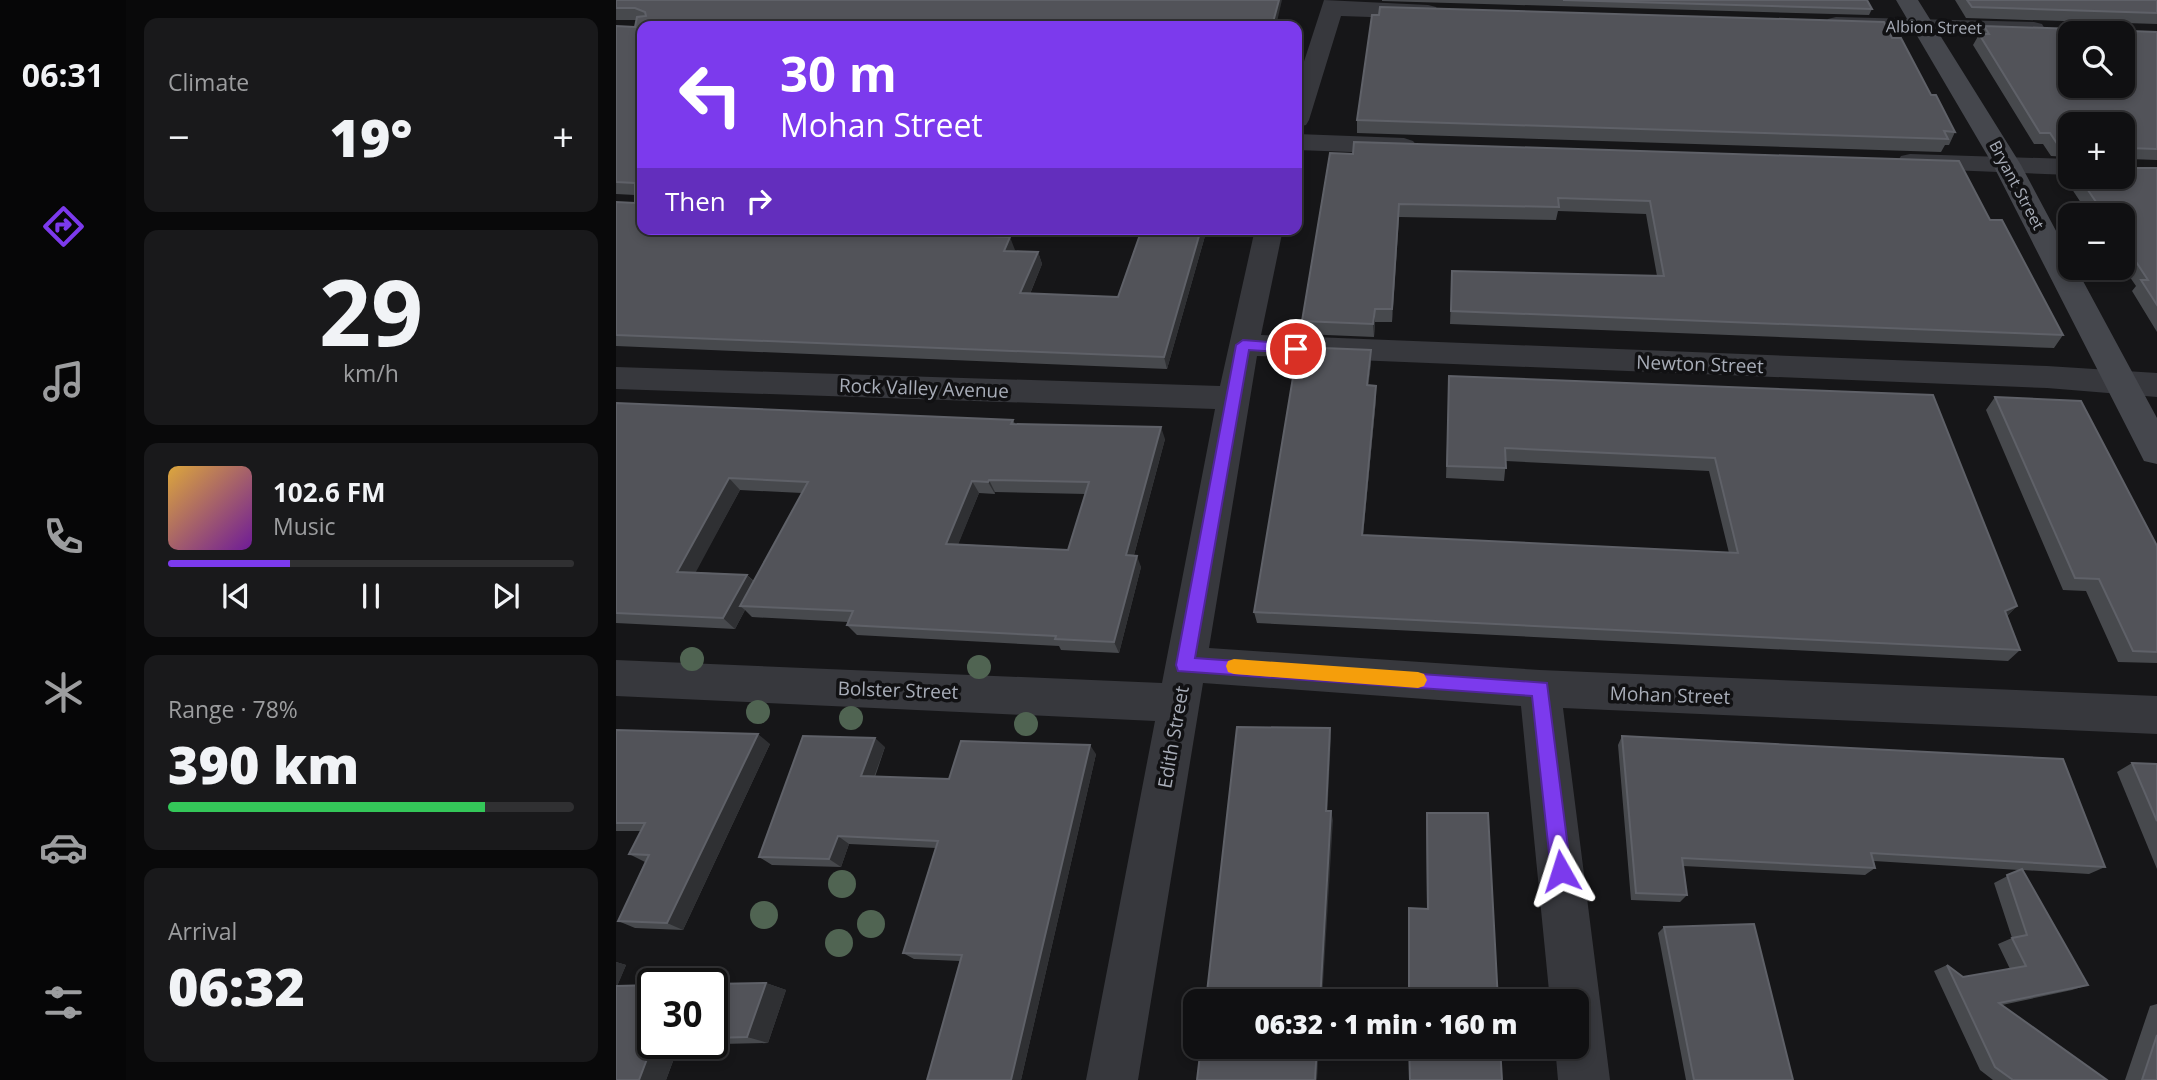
<!DOCTYPE html>
<html lang="en">
<head>
<meta charset="utf-8">
<style>
  :root { --surface:#101012; --page:#19191b; --text:#f1f3f6; --muted:#9c9d9f; --line:#303032; --accent:#7c3aed }
  body { margin:0; font-family:"Open Sans",sans-serif; background:var(--page); color:var(--text); height:100vh; display:flex; flex-direction:column; font-size:26px; white-space:nowrap }
  * { box-sizing:border-box; margin:0 }
  p { font-size:23px; color:var(--muted) }
  .icon { flex:none; width:38px; height:38px; fill:none; stroke:currentColor; stroke-width:2; stroke-linecap:round; stroke-linejoin:round }
  .map { position:relative; flex:1; overflow:hidden }
  .drawer { display:flex; flex-direction:column; gap:18px; padding:18px; background:#09090a; width:490px }
  .drawer>* { flex:none }
  .guide { position:absolute; left:21px; top:21px; width:665px; height:214px; border-radius:14px; box-shadow:0 4px 10px #0003,0 0 0 2px var(--line); background:#7c3aed; color:#fff; overflow:hidden }
  .controls { position:absolute; left:1442px; top:21px; display:grid; gap:14px }
  .controls a { display:grid; place-items:center; width:77px; height:77px; border-radius:14px; background:var(--surface); box-shadow:0 4px 10px #0003,0 0 0 2px var(--line); font-size:35px }
  .speed { position:absolute; left:21px; top:968px; display:flex; gap:14px; font-size:35px; font-weight:700; text-align:center }
  .speed>* { display:grid; place-content:center; width:91px; height:91px; border-radius:50%; background:var(--surface); box-shadow:0 4px 10px #0003,0 0 0 2px var(--line); line-height:1 }
  .speed .limit { border:4px solid #111; border-radius:10px; background:#fff; color:#111 }
  .pin { position:absolute; display:grid; place-items:center; width:60px; height:60px; color:#fff; margin:-30px; border:4px solid #fff; border-radius:50%; box-shadow:0 2px 7px #0007 }
  .me { position:absolute; width:77px; margin:-38px; rotate:354deg; stroke-linejoin:round; filter:drop-shadow(0 0 5px #0008) }
  .turn { display:flex; align-items:center; gap:24px; height:147px; padding:0 28px; font-size:32px }
  .turn .icon { width:91px; height:91px; stroke-width:2.5 }
  .turn b { display:block; font-size:49px; line-height:60px }
  .then { display:flex; align-items:center; height:66px; padding:0 28px; background:#0003; gap:14px; font-size:26px }
  .big { font-size:52px; font-weight:800; line-height:1.1 }
  .drawer .card { flex:1; display:flex; flex-direction:column; justify-content:center; gap:10px; min-width:0; padding:0 24px; border-radius:14px; background:var(--page) }
  .drawer .dial { align-items:center; gap:0 }
  .dial b { font-size:91px; line-height:1 }
  .song { display:flex; align-items:center; gap:21px }
  .cover { width:84px; height:84px; border-radius:10px; background:linear-gradient(135deg,hsl(40 70% 55%),hsl(280 70% 35%)) }
  .played { height:7px; border-radius:4px; background:linear-gradient(90deg,var(--accent) 30%,var(--line) 30%) }
  .keys { display:flex; justify-content:space-around; direction:ltr }
  .heat { display:flex; justify-content:space-between; align-items:center; font-size:38px; direction:ltr }
  .charge { height:10px; border-radius:5px; background:linear-gradient(90deg,#34c759 78%,var(--line) 0) }
  .trip { position:absolute; left:567px; top:989px; width:406px; height:70px; border-radius:14px; background:var(--surface); box-shadow:0 4px 10px #0003,0 0 0 2px var(--line); font-weight:800; line-height:70px; text-align:center }
  main { display:flex; flex:1; min-height:0 }
  .menu { display:flex; flex-direction:column; width:126px; justify-content:space-around; align-items:center; background:#060607; color:var(--muted) }
  .menu .icon { width:49px; height:49px }
  .menu .active { color:var(--accent) }
  .menu b { font-size:32px; color:var(--text) }
  .map>svg:first-child { display:block }
  .lines { fill:none; stroke-linecap:round; stroke-linejoin:round }
  .street { fill:#37383d; fill-rule:evenodd }
  .secondary { fill:#45474d; fill-rule:evenodd }
  .tree { fill:#506452 }
  .wall { fill:#47494d; fill-rule:evenodd }
  .shaded-wall { fill:#2f3033 }
  .building { fill:#525359; stroke:#5f6168; stroke-width:2; fill-rule:evenodd }
  .route { fill:#7c3aed; stroke:#51269a; stroke-width:2 }
  .slow { fill:#f59e0b }
  .labels { text-anchor:middle; dominant-baseline:central; stroke-width:7; stroke-linejoin:round; paint-order:stroke }
  .far-street-label { font-size:16px; fill:#a8adb8; stroke:#111113 }
  .street-label { font-size:19px; fill:#a8adb8; stroke:#111113 }
</style>
</head>
<body>
<main>
<nav class="menu">
<b>06:31</b>
<svg class="icon active" aria-label="directions" viewBox="0 0 24 24"><path d="M12 3l9 9-9 9-9-9zM9 14v-3h6M13 9l2 2-2 2"/></svg>
<svg class="icon" aria-label="music" viewBox="0 0 24 24"><path d="M9 18V5l10-2v13"/><circle cx="6" cy="18" r="3"/><circle cx="16" cy="16" r="3"/></svg>
<svg class="icon" aria-label="phone" viewBox="0 0 24 24"><path d="M5 4h4l2 5-3 2q2 4 5 5l2-3 5 2v4C11 20 4 13 5 4z"/></svg>
<svg class="icon" aria-label="climate" viewBox="0 0 24 24"><path d="M12 3v18M4 7l16 10M4 17L20 7"/></svg>
<svg class="icon" aria-label="car" viewBox="0 0 24 24"><path d="M5 17H2v-5l4-1 3-4h7l3 4 3 1v5h-3M9 17h6M6 11h13"/><circle cx="7" cy="17" r="2"/><circle cx="17" cy="17" r="2"/></svg>
<svg class="icon" aria-label="filters" viewBox="0 0 24 24"><path d="M4 7h16M4 17h16"/><circle cx="9" cy="7" r="2"/><circle cx="15" cy="17" r="2"/></svg>
</nav>
<section class="drawer">
<div class="card"><p>Climate</p>
<div class="heat"><a>−</a><b class="big">19°</b><a>+</a></div>
</div>
<div class="card dial"><b>29</b><p>km/h</p></div>
<div class="card">
<div class="song"><i class="cover"></i><div><b>102.6 FM</b><p>Music</p></div></div>
<div class="played"></div>
<div class="keys"><svg class="icon" aria-label="previous" viewBox="0 0 24 24"><path d="M18 5L8 12l10 7zM5 5v14"/></svg><svg class="icon" aria-label="pause" viewBox="0 0 24 24"><path d="M8 5v14M16 5v14"/></svg><svg class="icon" aria-label="next" viewBox="0 0 24 24"><path d="M6 5l10 7-10 7zM19 5v14"/></svg></div>
</div>
<div class="card"><p>Range · 78%</p><b class="big">390 km</b><div class="charge"></div></div>
<div class="card"><p>Arrival</p><b class="big">06:32</b></div>
</section>
<div class="map">
<svg width="1541" height="1080" viewBox="0 0 1541 1080">
  <rect width="100%" height="100%" fill="#161618"/>
  <g class="lines">
    <!-- street -->
    <g class="street">
      <path d="M708,0L812,5L820,7L823,12L820,17L812,19L725,16L693,120L690,125L681,127V83Z"/>
      <path d="M1220,17L1418,22L1426,24L1429,29L1426,34L1418,36L1212,29L1209,24L1212,19Z"/>
      <path d="M681,134L788,138L797,141L801,146L797,151L788,154L681,150Z"/>
      <path d="M1294,154L1454,159V175L1285,168L1281,162L1285,156Z"/>
      <path d="M639,229H667L645,335L1431,366L1541,373V397L1431,388L641,356L593,648L924,670L1541,696V734L947,708L994,1080H942L939,1046H961V1001H934L905,706L587,683L522,1080H470L539,721L0,696V660L546,683L599,409L0,389V367L604,386Z"/>
    </g>
    <!-- secondary -->
    <path class="secondary" d="M1280,0H1302L1405,165L1454,257V268H1460L1541,418V464L1528,461L1377,165Z"/>
  </g>
  <!-- trees -->
  <g class="tree">
    <circle cx="76" cy="659" r="12"/>
    <circle cx="363" cy="667" r="12"/>
    <circle cx="142" cy="712" r="12"/>
    <circle cx="235" cy="718" r="12"/>
    <circle cx="410" cy="724" r="12"/>
    <circle cx="226" cy="884" r="14"/>
    <circle cx="148" cy="915" r="14"/>
    <circle cx="255" cy="924" r="14"/>
    <circle cx="223" cy="943" r="14"/>
  </g>
  <!-- wall -->
  <g class="wall">
    <path d="M0,0H666L26,26V229L422,252L426,264L414,294L502,297L526,229H591L551,369L0,346V202L19,203V195L0,194V26L19,27L21,20H0Z"/>
    <path d="M766,0H1251L1256,9L1253,15L766,1Z"/>
    <path d="M1339,0H1541V24L1350,18Z"/>
    <path d="M1368,26L1541,32V160L1513,159V168H1541V332L1516,291L1520,286L1507,267V215H1473L1448,177L1454,169V177H1507L1454,124V157L1435,156L1427,144H1418L1357,45Z"/>
    <path d="M1276,38L1339,132L1333,145H1329L1325,152L741,133V120Z"/>
    <path d="M714,153L1374,220L1447,335L1438,348L834,324L836,271L1041,276L1030,214L942,211L940,220L783,217L776,322H759L758,337L687,334L686,321Z"/>
    <path d="M755,350V363L752,385L760,399L747,535L1113,553L1093,471L890,461L888,481L830,478L833,376L1317,395L1401,606L1391,616L1404,650L1392,661L641,623L638,612Z"/>
    <path d="M1379,397L1541,546V663L1502,662L1470,591L1447,590L1370,410Z"/>
    <path d="M0,403L397,420L399,424L549,439L518,555L525,567L503,653L445,650L443,646L241,635L231,625L232,622L136,617L129,610L119,629L0,623ZM124,490L186,493L138,581L131,575L79,572ZM379,492L470,494L452,550L342,544L363,493L379,494Z"/>
    <path d="M0,730L154,744L67,930L19,928L2,921L29,862L13,854L25,831H0Z"/>
    <path d="M1006,736L1489,867L1473,874L1407,870L1472,985L1456,990L1386,1005L1491,1080H1377L1364,1070L1318,971L1331,965L1347,977L1394,969L1382,944L1396,938L1378,883L1403,870L1258,861L1259,868L1249,875L1067,866L1071,895L1064,902L1015,900L1002,745Z"/>
    <path d="M269,747L259,777L333,779L480,754L405,1080H311L344,961L298,959L287,953L320,848L233,844L225,867L156,865L143,857Z"/>
    <path d="M1516,763L1541,764V869L1501,772Z"/>
    <path d="M811,813L882,1001H793V916L811,909L810,821Z"/>
    <path d="M1048,927L1177,1080H1070L1042,933Z"/>
    <path d="M0,962L10,965L1,986L37,1043H96V984L150,983L170,990L152,1043L63,1045L50,1080H0Z"/>
    <path d="M1541,1004V1080H1509L1534,1006Z"/>
  </g>
  <!-- shaded-wall -->
  <g class="shaded-wall">
    <path d="M663,0H666L660,26H656Z"/>
    <path d="M783,204V217L776,322V309Z"/>
    <path d="M585,229H591L551,369L548,357Z"/>
    <path d="M394,237L399,250L393,263L388,251Z"/>
    <path d="M422,252L426,264L409,306L404,293Z"/>
    <path d="M759,309V322L758,337L757,324Z"/>
    <path d="M755,350V363L751,398V385Z"/>
    <path d="M760,386V399L746,547V535Z"/>
    <path d="M545,427L549,439L515,566L510,555Z"/>
    <path d="M113,478L124,490L74,583L61,572Z"/>
    <path d="M373,480L379,492V494L372,482Z"/>
    <path d="M356,481L363,493L338,555L330,544Z"/>
    <path d="M521,556L525,567L503,653L498,642Z"/>
    <path d="M131,575L142,586L124,606L129,610L119,629L107,618Z"/>
    <path d="M1401,606L1390,617L1389,611Z"/>
    <path d="M714,728L715,738L711,820L710,811Z"/>
    <path d="M142,734L154,744L67,930L51,923Z"/>
    <path d="M259,738L269,747L255,785L245,776Z"/>
    <path d="M474,745L480,754L405,1080H395Z"/>
    <path d="M715,811L717,820L706,1001H704Z"/>
    <path d="M222,836L233,844L225,867L213,859Z"/>
    <path d="M0,962L10,965L0,989Z"/>
    <path d="M150,983L170,990L152,1043L131,1037Z"/>
    <path d="M37,1043H54L63,1045L50,1080H23Z"/>
    <path d="M701,1046H703L701,1080H699Z"/>
  </g>
  <!-- building -->
  <g class="building">
    <path d="M0,0H663L656,26H26V229H188L394,237L388,251L422,252L404,293L502,297L526,229H585L548,357L0,335V202L19,203V183L0,182V26L19,27L21,17L30,16L29,12L19,8H0Z"/>
    <path d="M947,0H1251L1256,9Z"/>
    <path d="M1351,0H1541V13L1356,7Z"/>
    <path d="M764,7L1268,22L1276,38H1285L1315,95H1320L1339,132L1328,131L1332,139L741,120L756,15H763Z"/>
    <path d="M1463,25H1511L1514,31L1541,32V149L1513,148V168H1541V305L1525,280H1532L1507,242V215H1489L1463,177H1507V124H1454V145H1442L1434,133H1424L1363,34H1373L1368,26L1460,29ZM1454,33H1507V86H1454Z"/>
    <path d="M738,142L1343,161L1374,220H1386L1447,335L835,311L836,271L1048,276L1034,201L942,198L943,207L783,204L776,309H759L757,324L686,321L714,153L737,154Z"/>
    <path d="M682,347L755,350L751,385L760,386L746,535L1122,553L1099,458L889,448L890,468L831,466L833,376L1317,395L1401,606L1389,611L1404,650L638,612Z"/>
    <path d="M1379,397L1465,401L1541,546V652L1517,651L1483,579L1459,578Z"/>
    <path d="M0,403L397,420L395,424L545,427L510,555L521,556L498,642L439,639L440,636L231,625L237,611L124,606L192,482L113,478L61,572L131,575L107,618L0,613ZM373,480L473,482L452,550L330,544L356,481L372,482Z"/>
    <path d="M621,727L714,728L710,811H715L704,1001H590Z"/>
    <path d="M0,730L142,734L51,923L2,921L33,855L13,854L29,823H0Z"/>
    <path d="M187,736L259,738L245,776L333,779L345,741L474,745L395,1080H311L346,955L287,953L322,841L222,836L213,859L143,857Z"/>
    <path d="M1006,736L1447,759L1489,867L1255,853L1259,868L1066,858L1071,895L1020,893Z"/>
    <path d="M1516,763L1541,764V821Z"/>
    <path d="M811,813H872L882,1001H793V908L812,909Z"/>
    <path d="M1406,869L1472,985L1383,1003L1491,1080H1397L1379,1067L1331,965L1347,977L1410,966L1396,938L1411,935L1391,875Z"/>
    <path d="M1138,924L1177,1080H1078L1048,927Z"/>
    <path d="M150,983L131,1037L96,1038V984Z"/>
    <path d="M37,985V1043L23,1080H0V986Z"/>
    <path d="M1541,1035V1080H1526Z"/>
    <path d="M585,1046H701L699,1080H581Z"/>
    <path d="M793,1046H884L886,1080H794Z"/>
  </g>
  <!-- route -->
  <path class="route" d="M627,340L680,344L687,349L680,353L633,350L579,658L931,683L955,871L952,878L945,881L938,878L935,871L916,696L562,671L560,665L620,345Z"/>
  <!-- slow -->
  <path class="slow" d="M618,659L802,672L808,674L811,680L808,686L802,688L618,674L612,672L610,666L612,661Z"/>
  <g class="labels">
    <!-- far-street labels -->
    <g class="far-street-label">
      <text transform="translate(1318 27) rotate(1)">Albion Street</text>
      <text transform="translate(1401 185) rotate(62)">Bryant Street</text>
    </g>
    <!-- street labels -->
    <g class="street-label">
      <text transform="translate(1084 364) rotate(2)">Newton Street</text>
      <text transform="translate(308 388) rotate(2)">Rock Valley Avenue</text>
      <text transform="translate(282 690) rotate(2)">Bolster Street</text>
      <text transform="translate(1054 695) rotate(2)">Mohan Street</text>
      <text transform="translate(557 737) rotate(-80)">Edith Street</text>
    </g>
  </g>
</svg>
<div class="controls">
<a><svg class="icon" aria-label="search" viewBox="0 0 24 24"><circle cx="10" cy="10" r="6"/><path d="M15 15l6 6"/></svg></a>
<a>+</a>
<a>−</a>
</div>
<div class="speed"><div class="limit">30</div></div>
<div class="pin" style="left:680px;top:349px;background:#d93025"><svg class="icon" aria-label="arrive" viewBox="0 0 24 24"><path d="M6 21V4h12l-3 4 3 4H6"/></svg></div>
<svg class="me" style="left:945px;top:871px" viewBox="-20 -20 40 40"><path d="M0-17L14 15 0 8-14 15z" fill="#7c3aed" stroke="#fff" stroke-width="4"/></svg>
<div class="trip">06:32 · 1 min · 160 m</div>
<div class="guide">
<div class="turn"><svg class="icon" aria-label="left" viewBox="0 0 24 24"><path d="M17 20v-9H6M10 6l-5 5 5 5"/></svg><div><b>30 m</b>Mohan Street</div></div>
<div class="then">Then<svg class="icon" aria-label="right" viewBox="0 0 24 24"><path d="M7 20v-9h11M14 6l5 5-5 5"/></svg></div>
</div>
</div>
</main>
</body>
</html>
